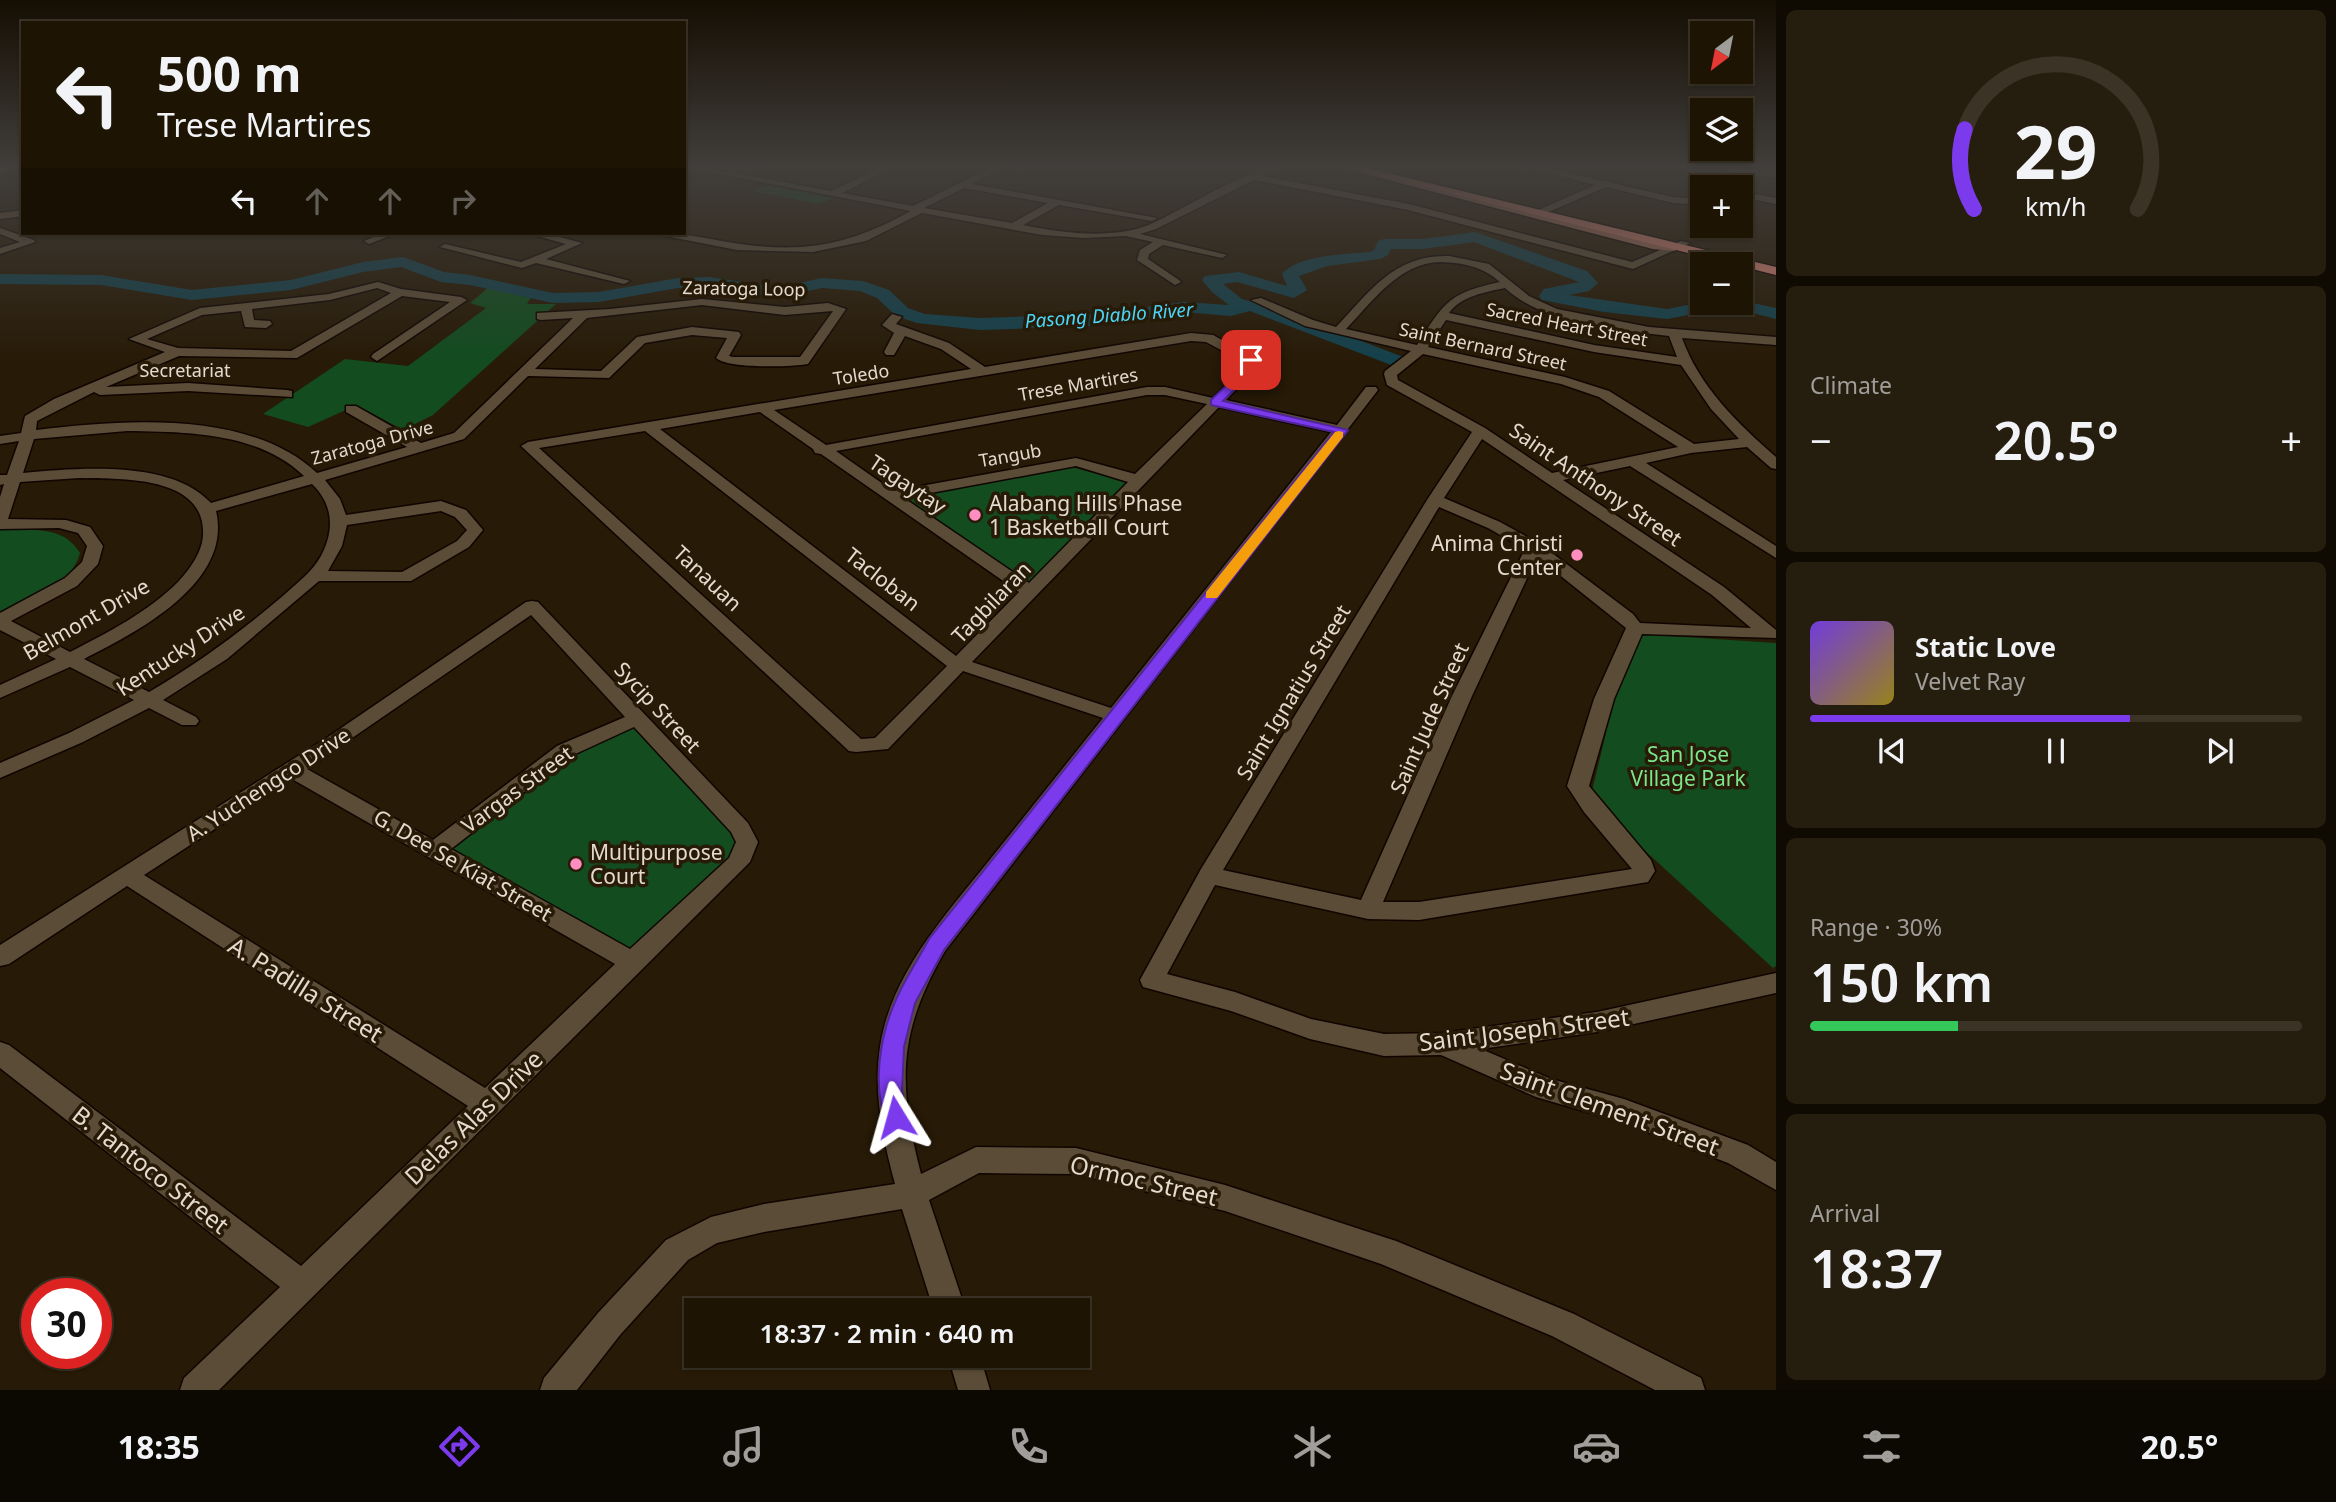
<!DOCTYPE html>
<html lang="en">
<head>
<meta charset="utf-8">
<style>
  :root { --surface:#1d1404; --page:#251d0e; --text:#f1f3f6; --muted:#a09e9a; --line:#3b3326; --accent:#7c3aed }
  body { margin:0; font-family:"Noto Sans",sans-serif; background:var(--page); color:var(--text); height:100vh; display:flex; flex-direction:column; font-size:26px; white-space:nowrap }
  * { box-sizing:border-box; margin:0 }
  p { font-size:23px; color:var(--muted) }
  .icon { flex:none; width:38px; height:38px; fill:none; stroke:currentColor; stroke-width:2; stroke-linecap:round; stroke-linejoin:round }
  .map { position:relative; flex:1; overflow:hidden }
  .drawer { display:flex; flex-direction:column; gap:10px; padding:10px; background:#100b02; width:560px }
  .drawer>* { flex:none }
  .banner { position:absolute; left:21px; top:21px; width:665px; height:214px; border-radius:0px; box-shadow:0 2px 5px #0004,0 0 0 2px var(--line); background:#1d1404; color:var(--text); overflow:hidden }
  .needle { width:46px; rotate:212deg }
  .controls { position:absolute; left:1690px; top:21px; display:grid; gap:14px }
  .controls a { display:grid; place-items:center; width:63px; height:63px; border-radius:0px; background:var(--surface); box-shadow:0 2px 5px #0004,0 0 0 2px var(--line); font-size:35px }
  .speed { position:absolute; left:21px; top:1278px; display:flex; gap:14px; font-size:35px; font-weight:700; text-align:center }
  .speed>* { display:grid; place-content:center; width:91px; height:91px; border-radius:50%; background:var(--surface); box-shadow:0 2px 5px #0004,0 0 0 2px var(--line); line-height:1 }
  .speed .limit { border:10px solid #d22; background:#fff; color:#111 }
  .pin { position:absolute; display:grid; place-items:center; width:60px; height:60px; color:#fff; margin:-30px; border-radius:14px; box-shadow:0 4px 10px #0006 }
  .me { position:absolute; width:77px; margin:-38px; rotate:352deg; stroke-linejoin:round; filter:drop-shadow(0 0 5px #0008) }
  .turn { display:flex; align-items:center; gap:24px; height:147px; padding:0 21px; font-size:32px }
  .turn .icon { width:91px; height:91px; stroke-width:2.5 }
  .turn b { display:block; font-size:49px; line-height:60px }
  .lanes { display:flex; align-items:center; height:66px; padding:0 21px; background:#0003; justify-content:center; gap:35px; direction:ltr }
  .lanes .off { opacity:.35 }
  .big { font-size:52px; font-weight:600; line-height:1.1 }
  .drawer .widget { flex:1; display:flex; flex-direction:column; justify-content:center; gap:10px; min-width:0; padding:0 24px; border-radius:10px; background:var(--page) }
  .drawer .dial { align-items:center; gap:0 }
  .dial svg { height:182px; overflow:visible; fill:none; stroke:var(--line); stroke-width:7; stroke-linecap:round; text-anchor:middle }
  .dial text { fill:var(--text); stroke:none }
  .song { display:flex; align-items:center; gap:21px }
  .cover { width:84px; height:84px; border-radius:10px; background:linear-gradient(135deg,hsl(260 70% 55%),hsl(50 70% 35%)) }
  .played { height:7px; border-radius:4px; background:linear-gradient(90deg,var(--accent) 65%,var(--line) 65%) }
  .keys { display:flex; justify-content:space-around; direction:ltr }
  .heat { display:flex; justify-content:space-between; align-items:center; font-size:38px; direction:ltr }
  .charge { height:10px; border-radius:5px; background:linear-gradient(90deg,#34c759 30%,var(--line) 0) }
  .trip { position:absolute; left:684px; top:1298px; width:406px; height:70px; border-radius:0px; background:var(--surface); box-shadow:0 2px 5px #0004,0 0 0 2px var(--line); font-weight:600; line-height:70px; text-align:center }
  .dock { display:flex; height:112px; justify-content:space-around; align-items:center; background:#0c0802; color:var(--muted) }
  .dock .icon { width:49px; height:49px }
  .dock .on { color:var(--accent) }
  .dock b { font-size:32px; color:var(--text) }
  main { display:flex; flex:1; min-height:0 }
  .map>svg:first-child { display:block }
  .green { fill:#124c1f }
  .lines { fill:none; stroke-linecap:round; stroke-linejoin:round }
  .river { fill:#14414c; fill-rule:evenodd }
  .minor-casing { stroke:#100500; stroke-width:3 }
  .major-casing { stroke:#100500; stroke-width:3 }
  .highway-casing { stroke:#100500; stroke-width:3 }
  .minor { fill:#5b4c37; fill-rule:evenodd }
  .major { fill:#a36b5a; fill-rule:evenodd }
  .highway { fill:#d37f72; fill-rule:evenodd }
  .route { fill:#7c3aed; stroke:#51269a; stroke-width:2 }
  .slow { fill:#f59e0b }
  .poi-dot { fill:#fd8ebf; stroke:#271a06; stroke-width:2.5 }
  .labels { text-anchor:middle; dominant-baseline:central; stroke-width:7; stroke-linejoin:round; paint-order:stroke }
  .far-street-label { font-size:18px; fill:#e4dace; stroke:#271a06 }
  .far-water-label { font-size:19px; font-style:italic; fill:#4ad6f9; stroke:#271a06 }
  .street-label { font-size:21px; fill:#e4dace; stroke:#271a06 }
  .poi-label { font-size:21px; fill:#e4dace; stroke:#271a06; text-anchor:start }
  .park-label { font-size:21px; fill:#7ce68d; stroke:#271a06 }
  .near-street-label { font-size:24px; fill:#e4dace; stroke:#271a06 }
</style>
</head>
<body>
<main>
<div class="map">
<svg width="1776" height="1390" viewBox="0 0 1776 1390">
  <rect width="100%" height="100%" fill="#271a06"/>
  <!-- green -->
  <g class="green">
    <path d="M767,185L833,198L819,204L753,191Z"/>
    <path d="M489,287L531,297L527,304H556L433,415L403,430L357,405L308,427L263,414L345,359L408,366L486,308L470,303Z"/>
    <path d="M1071,467L1128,482L1032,585L899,498Z"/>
    <path d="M27,529C50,531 67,532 80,553C71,587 29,600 0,616V530Z"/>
    <path d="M1639,634L1776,643V966L1773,968L1630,837L1592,791L1612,708Z"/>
    <path d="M640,720L744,843L636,957L439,847L557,756Z"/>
  </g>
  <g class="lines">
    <!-- river -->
    <path class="river" d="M1475,232L1587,271L1598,283L1589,291L1569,295L1667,309L1703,302L1753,303L1776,308V319L1753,313L1709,311L1667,319L1604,312L1542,300L1539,296L1544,289L1579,282L1474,242L1423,249H1391L1388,255L1380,259L1327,266L1299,276L1307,290L1294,298L1237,282L1223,284L1242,299L1275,308L1406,358L1409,362L1399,368L1250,311L1231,316L1184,312L1093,326L980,330L917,323L896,316L877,298L860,291L822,288L785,296H769L709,287L678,288L599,302L553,303L470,285L441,282L401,267L363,272L291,290L192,300L101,285L0,284V274L101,275L192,290L291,280L363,262L403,257L444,272L470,275L553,293L599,292L678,278L709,277L769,286H785L822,278L863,281L889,290L908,308L925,314L980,318L1093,314L1184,302L1229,305L1212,292L1202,280L1205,276L1239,272L1287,286L1282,274C1298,255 1346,254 1370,252L1374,250L1378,241L1384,239H1423Z"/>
    <!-- minor casing -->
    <g class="minor-casing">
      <g id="minor">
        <path d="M707,168L831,191L880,168H892L842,193L913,206L990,168H1001L972,184L1157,218L1152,221L1059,205L1023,225C1062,233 1113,240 1151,224C1182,210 1248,168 1276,168L1262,176L1409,204L1632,262L1681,241L1690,243L1633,269L1408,210L1254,180L1156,229L1140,234L1227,255L1222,258L1163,245L1149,254L1148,259L1179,280L1181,282L1175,285L1137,260L1140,250L1153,242L1126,236L1084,238L1042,235L922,213L866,241L813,252L737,250L660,235L659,233C684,233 709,239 734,243C804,254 849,245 911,211L693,169ZM964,188L1048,203L1012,223L924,208Z"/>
        <path d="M1530,168H1547L1673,197L1703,199V205L1673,203L1606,187L1537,217L1532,214L1534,212L1595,185Z"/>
        <path d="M1726,168L1776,171V177L1757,176L1737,187H1726L1744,176Z"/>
        <path d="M1741,191L1776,198V204L1741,197Z"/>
        <path d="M23,210V216L0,219V213Z"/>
        <path d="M0,228L34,240L35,242L0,254V248L20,242L0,234Z"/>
        <path d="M383,233H397L369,244L364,241Z"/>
        <path d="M527,233H545L582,243L546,259L630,281L624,284L536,263L522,268L440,247L445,244L521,262L566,244Z"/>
        <path d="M1449,256L1489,264L1529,296L1557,309L1649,327L1776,337V345L1682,338C1699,386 1737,423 1776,457V469L1771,468L1747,447L1691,453L1646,463L1776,546V558L1630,466L1563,480L1724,587L1776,630V638L1642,634L1614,699L1589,786L1651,860L1655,871L1648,882L1419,920L1368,919L1215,885L1167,974L1235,992L1311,1019L1384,1034L1442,1033L1597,1012L1776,973V993L1597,1032L1481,1049L1551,1079L1624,1099L1748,1145L1776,1162V1190L1728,1163L1621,1122L1536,1097L1441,1055L1384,1056L1310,1039L1231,1011L1143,987L1140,980L1201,869L1427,500L1472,432L1387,385L1384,374L1385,371L1411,351L1305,326L1251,300L1261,298L1313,320L1336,327C1370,291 1395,254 1449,256ZM1440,262C1463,263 1482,266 1500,282C1448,293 1444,303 1417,345L1346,329C1372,302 1399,263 1440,262ZM1505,288C1543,324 1619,330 1669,336L1677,357L1594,345L1449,313C1461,296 1486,292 1505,288ZM1446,320L1594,352L1681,365L1711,409L1739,439L1694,444L1609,391L1565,377L1428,347ZM1423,354L1561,384L1599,397L1678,447L1552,473L1485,428L1398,380L1397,375ZM1482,439L1712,595L1751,628L1640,623L1633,614L1540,544L1500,522L1444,498ZM1439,507L1488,528L1525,549L1452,696L1361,900L1223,870ZM1537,557L1626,628L1594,699L1567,786L1584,812L1632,869L1419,902H1383L1472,696Z"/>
        <path d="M378,282L401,289L461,297L467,300L377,361L371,357L373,354L450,302L402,296L297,358L179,356L106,387L188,383L287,390L292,391V397L188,391L100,395L94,392L37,421L36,430C122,420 249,409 317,473L407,447L346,412V406H356L421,443L454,433L573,318L541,320L537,319V313L610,309L702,299L785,307L828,303L846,309L808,364C790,367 729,369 716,358L727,338L692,335L645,343L609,378L528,376L464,439L325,480L340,499L346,515L441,501L466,510L483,530L469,547L411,581H319L227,659L163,700L196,717L199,721L196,725H182L149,708L83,742L0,778V763L69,733L134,700L70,667L0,698V685L56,659L0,630V613L65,578L82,562L87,546L78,533L59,528L0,529V497L4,484L0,485V475H7L19,441L0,444V436L21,433L25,416L54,399L165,352L129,339L200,308L329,294ZM377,288L391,293L291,351L178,348L147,339L202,315L241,311L245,327L266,328L272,324L270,321L254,320L252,309L330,300ZM702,305L785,315L833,311L800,357H733L729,356L741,335L739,332L692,327L637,337L601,371L535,369L587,318ZM127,431C187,432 258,432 304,476L211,503C171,459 77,468 23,473L34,439ZM79,478C119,479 202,475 203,531C204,550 191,568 178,582C148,612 107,633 70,652L11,621L77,586L98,564L103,546L90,527L66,520L8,519L20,482ZM312,484C333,504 335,530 321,556C312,572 297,583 284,595C241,632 197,664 149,692L84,659C137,632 233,583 216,511ZM441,511L455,517L467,530L457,541L402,572L328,571L342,546L347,525Z"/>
        <path d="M892,314L902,317L896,324L949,343L985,367L1191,333L1213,335L1255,358L1259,366L1226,400L1337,425L1366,387H1376L1378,390L945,951C897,1034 898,1084 921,1174L976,1147L1076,1148L1225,1185L1396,1241L1574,1314L1701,1378L1705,1390H1655L1552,1336L1381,1264L1225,1211L1076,1174L979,1173L929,1200L966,1311H934L902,1209L764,1232L717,1243L688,1260L620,1335L577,1390H540L544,1378L598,1313L666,1240L711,1217L764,1204L895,1184C883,1140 873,1092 880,1047C891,971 951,909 996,852C1032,807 1067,763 1103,718L963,671L888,749L856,752L849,751L521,446L528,442L971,369L941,349L905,336L894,355H886L884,352L894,333L882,325ZM1191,341L1206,342L1245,363L1246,365L1213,398L1165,387H1147L826,445L774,410ZM1147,395H1165L1207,404L1135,474L1076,458L893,491L836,451ZM1219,407L1331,432L1111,708L972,662ZM760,412L813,449L815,453L821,454L1019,592L956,656L660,429ZM645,431L947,666L875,738L861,739L539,448ZM1076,466L1128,482L1029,583L904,498Z"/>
        <path d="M532,601L538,602L748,823L758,842L750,862L219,1390H180L184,1378L280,1287L0,1068V1042L9,1045L301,1266L468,1106L127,886L9,964L0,966V945L328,737L526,602ZM531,615L625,717L557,746L433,840L307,769ZM634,727L731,832L736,842L729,858L630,949L451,849L571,756ZM292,779L615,964L485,1088L144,875Z"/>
        <path d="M948,1356H980L990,1390H958Z"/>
      </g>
    </g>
    <!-- major casing -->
    <g class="major-casing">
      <path id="major" d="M1342,168H1359L1680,248L1674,251L1653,249Z"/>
    </g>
    <!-- highway casing -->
    <g class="highway-casing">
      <g id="highway">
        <path d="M0,168H13L0,173Z"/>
        <path d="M1349,168H1367L1776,267V275Z"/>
      </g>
    </g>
    <!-- minor -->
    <use href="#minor" class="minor"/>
    <!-- major -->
    <use href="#major" class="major"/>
    <!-- highway -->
    <use href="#highway" class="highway"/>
  </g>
  <!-- sky -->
  <linearGradient id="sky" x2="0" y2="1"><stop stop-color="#150e03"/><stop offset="0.46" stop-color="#413e3b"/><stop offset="1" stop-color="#413e3b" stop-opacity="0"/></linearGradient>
  <rect width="1776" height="363" fill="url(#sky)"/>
  <!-- route -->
  <path class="route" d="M1251,357L1255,358L1258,366L1223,401L1348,430L944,950L915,1003L904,1047L902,1091L907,1117L904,1124L896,1127L888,1124C871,1090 880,1036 895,1002C904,980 918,960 929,939L1334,432L1211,405V400L1248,365L1246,360Z"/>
  <!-- slow -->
  <path class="slow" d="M1339,431L1343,432V437L1217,598H1206V592L1335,432Z"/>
  <!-- markers -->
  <g class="poi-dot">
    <circle cx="975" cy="515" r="7"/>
    <circle cx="1577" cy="555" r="7"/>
    <circle cx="576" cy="864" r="7"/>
  </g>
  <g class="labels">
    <!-- far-street labels -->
    <g class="far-street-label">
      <text transform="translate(744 288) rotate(1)">Zaratoga Loop</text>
      <text transform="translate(1567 324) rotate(11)">Sacred Heart Street</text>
      <text transform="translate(1483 346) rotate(12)">Saint Bernard Street</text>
      <text x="185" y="370">Secretariat</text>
      <text transform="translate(861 374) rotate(-9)">Toledo</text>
      <text transform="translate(1078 384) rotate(-10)">Trese Martires</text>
      <text transform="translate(372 442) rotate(-15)">Zaratoga Drive</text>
      <text transform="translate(1010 455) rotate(-10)">Tangub</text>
    </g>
    <!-- far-water labels -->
    <g class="far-water-label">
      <text transform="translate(1109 315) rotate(-4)">Pasong Diablo River</text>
    </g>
    <!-- street labels -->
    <g class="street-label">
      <text transform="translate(908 484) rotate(34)">Tagaytay</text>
      <text transform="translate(1596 484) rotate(34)">Saint Anthony Street</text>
      <text transform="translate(708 578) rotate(43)">Tanauan</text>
      <text transform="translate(883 579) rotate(38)">Tacloban</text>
      <text transform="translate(991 602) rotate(-46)">Tagbilaran</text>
      <text transform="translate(86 619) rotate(-30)">Belmont Drive</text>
      <text transform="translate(180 650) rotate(-33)">Kentucky Drive</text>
      <text transform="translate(1293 692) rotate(-59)">Saint Ignatius Street</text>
      <text transform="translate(658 707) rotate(47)">Sycip Street</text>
      <text transform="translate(1429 718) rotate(-66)">Saint Jude Street</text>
      <text transform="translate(268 784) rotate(-33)">A. Yuchengco Drive</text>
      <text transform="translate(517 789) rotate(-36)">Vargas Street</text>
      <text transform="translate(463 865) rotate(30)">G. Dee Se Kiat Street</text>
    </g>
    <!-- poi labels -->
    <g class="poi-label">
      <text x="989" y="503">Alabang Hills Phase<tspan x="989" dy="24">1 Basketball Court</tspan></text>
      <text x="1563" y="543" text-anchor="end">Anima Christi<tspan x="1563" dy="24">Center</tspan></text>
      <text x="590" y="852">Multipurpose<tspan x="590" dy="24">Court</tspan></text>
    </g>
    <!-- park labels -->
    <g class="park-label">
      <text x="1688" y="754">San Jose<tspan x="1688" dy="24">Village Park</tspan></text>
    </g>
    <!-- near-street labels -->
    <g class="near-street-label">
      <text transform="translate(306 989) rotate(32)">A. Padilla Street</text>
      <text transform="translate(1524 1029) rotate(-7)">Saint Joseph Street</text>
      <text transform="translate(1610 1108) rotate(20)">Saint Clement Street</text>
      <text transform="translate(473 1117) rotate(-44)">Delas Alas Drive</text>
      <text transform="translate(151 1169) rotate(38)">B. Tantoco Street</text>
      <text transform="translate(1144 1180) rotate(13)">Ormoc Street</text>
    </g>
  </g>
</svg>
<div class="controls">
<a><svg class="needle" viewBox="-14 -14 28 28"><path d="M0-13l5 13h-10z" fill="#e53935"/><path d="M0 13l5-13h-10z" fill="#a09e9a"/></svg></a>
<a><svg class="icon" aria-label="layers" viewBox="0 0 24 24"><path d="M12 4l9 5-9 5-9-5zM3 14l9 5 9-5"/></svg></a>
<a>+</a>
<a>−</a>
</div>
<div class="speed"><div class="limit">30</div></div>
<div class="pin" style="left:1251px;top:360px;background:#d93025"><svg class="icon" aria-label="arrive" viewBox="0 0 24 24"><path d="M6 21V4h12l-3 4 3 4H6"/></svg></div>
<svg class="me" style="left:896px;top:1117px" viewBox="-20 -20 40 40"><path d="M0-17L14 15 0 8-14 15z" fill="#7c3aed" stroke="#fff" stroke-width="4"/></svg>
<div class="trip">18:37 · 2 min · 640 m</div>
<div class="banner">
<div class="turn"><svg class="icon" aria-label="left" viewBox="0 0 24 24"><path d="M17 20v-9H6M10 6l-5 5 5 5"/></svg><div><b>500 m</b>Trese Martires</div></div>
<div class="lanes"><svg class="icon" aria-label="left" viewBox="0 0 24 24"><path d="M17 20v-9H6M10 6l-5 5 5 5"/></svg><svg class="icon off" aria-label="ahead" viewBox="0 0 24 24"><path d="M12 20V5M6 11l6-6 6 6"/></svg><svg class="icon off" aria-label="ahead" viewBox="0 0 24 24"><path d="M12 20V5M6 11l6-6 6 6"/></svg><svg class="icon off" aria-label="right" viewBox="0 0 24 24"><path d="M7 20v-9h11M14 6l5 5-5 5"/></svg></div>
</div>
</div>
<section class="drawer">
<div class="widget dial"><svg viewBox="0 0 100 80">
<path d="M14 69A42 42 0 1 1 86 69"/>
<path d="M14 69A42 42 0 0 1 10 34" stroke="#7c3aed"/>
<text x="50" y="56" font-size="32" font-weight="700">29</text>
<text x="50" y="72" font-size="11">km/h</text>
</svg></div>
<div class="widget"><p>Climate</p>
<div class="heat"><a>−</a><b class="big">20.5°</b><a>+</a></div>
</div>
<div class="widget">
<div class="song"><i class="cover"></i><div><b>Static Love</b><p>Velvet Ray</p></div></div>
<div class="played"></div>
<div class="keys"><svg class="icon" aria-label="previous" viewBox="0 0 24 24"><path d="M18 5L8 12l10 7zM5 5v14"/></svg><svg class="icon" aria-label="pause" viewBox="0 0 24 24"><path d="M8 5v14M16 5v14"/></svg><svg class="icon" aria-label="next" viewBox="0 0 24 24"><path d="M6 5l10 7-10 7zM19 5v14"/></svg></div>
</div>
<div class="widget"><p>Range · 30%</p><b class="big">150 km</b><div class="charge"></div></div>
<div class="widget"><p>Arrival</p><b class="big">18:37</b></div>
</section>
</main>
<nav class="dock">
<b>18:35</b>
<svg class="icon on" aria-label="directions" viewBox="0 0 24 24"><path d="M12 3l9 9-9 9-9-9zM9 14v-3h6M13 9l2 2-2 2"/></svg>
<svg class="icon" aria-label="music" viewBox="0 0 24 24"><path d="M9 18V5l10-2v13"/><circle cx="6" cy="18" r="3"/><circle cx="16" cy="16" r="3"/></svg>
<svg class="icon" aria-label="phone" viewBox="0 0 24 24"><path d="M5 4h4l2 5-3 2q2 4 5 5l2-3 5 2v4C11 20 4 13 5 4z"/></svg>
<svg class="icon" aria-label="climate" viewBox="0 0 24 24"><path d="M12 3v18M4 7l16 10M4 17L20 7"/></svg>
<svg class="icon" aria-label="car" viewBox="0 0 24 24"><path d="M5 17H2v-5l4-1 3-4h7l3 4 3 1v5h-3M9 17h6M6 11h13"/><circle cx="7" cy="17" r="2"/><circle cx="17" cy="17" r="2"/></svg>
<svg class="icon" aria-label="filters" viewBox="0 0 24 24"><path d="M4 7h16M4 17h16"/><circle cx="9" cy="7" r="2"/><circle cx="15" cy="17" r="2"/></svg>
<b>20.5°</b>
</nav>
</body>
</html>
